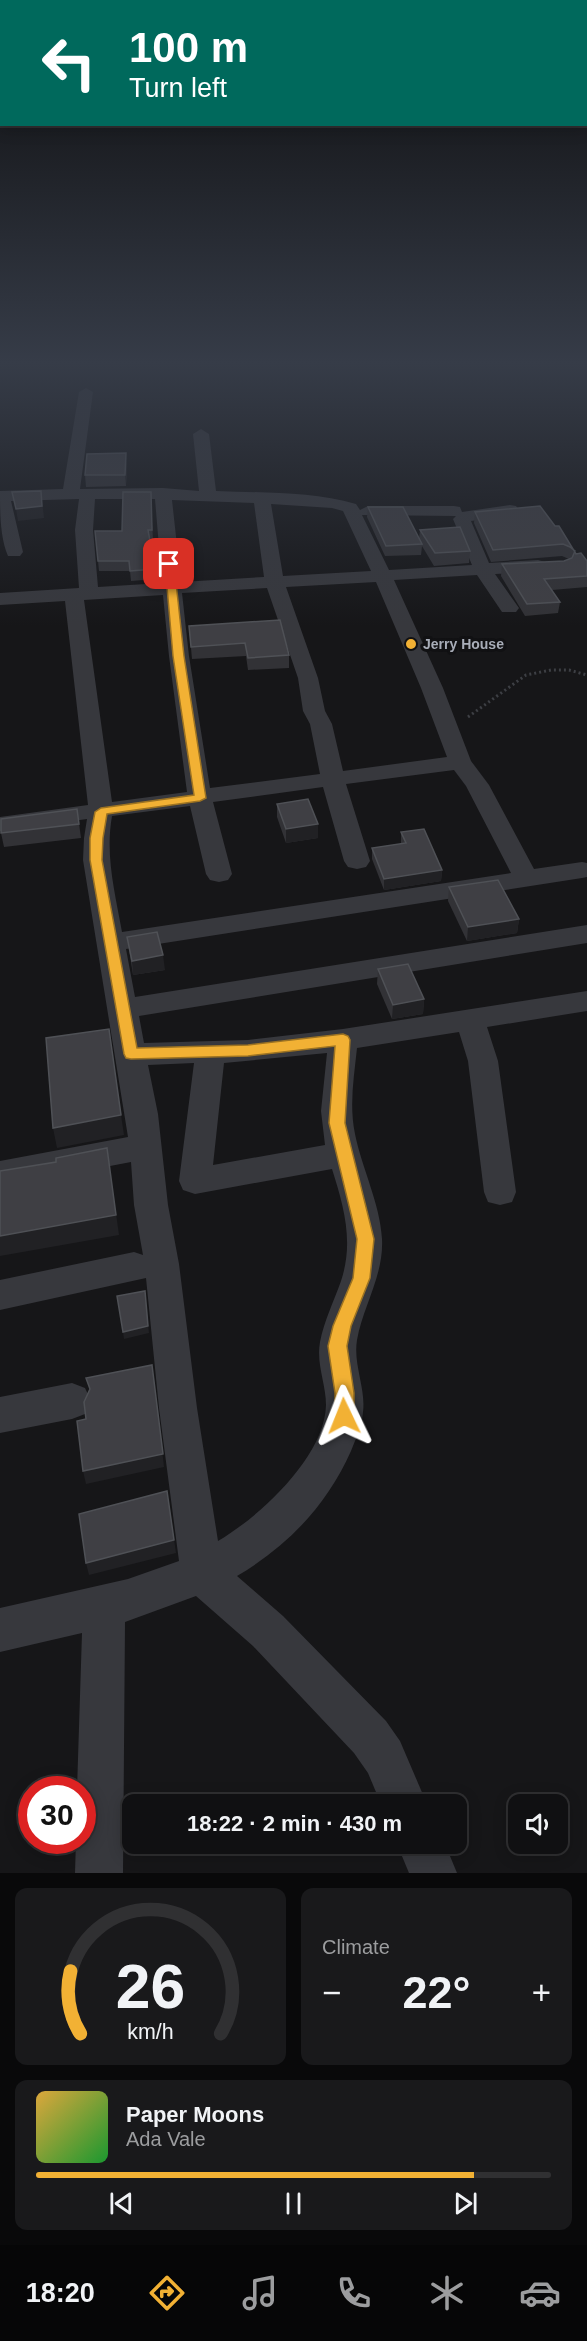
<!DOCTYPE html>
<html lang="en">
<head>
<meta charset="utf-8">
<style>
  :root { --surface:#101012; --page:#19191b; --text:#f1f3f6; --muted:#9c9d9f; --line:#303032; --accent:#f2b134 }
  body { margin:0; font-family:Helvetica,sans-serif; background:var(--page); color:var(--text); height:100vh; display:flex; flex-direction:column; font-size:22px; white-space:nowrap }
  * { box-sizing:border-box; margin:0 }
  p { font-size:20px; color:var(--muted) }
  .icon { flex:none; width:33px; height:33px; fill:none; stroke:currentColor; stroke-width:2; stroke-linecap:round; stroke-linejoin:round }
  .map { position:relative; height:1873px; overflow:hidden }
  .panel { display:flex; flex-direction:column; gap:15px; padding:15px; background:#09090a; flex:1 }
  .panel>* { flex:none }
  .banner { position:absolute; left:0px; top:0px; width:588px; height:126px; box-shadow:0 3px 15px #0003,0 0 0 2px var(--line); background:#00695c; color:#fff; overflow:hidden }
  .controls { position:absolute; left:508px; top:1794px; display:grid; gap:12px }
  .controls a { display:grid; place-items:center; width:60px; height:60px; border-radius:12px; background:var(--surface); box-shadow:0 3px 15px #0003,0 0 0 2px var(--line); font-size:30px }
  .speed { position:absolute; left:18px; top:1776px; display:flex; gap:12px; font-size:30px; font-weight:700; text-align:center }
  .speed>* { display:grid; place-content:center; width:78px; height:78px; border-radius:50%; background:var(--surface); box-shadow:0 3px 15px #0003,0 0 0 2px var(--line); line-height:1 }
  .speed .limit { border:9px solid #d22; background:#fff; color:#111 }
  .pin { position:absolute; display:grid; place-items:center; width:51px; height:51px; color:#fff; margin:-26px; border-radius:12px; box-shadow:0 3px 9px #0006 }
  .me { position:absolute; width:66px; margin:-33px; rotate:358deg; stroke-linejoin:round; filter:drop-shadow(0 0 4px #0008) }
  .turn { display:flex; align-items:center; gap:21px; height:126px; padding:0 30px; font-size:27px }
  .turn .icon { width:78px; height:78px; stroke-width:2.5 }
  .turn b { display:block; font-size:42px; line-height:51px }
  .big { font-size:45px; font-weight:800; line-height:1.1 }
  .panel .tile { flex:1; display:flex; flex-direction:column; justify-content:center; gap:9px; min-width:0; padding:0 21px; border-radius:12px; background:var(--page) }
  .panel .dial { align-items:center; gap:0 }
  .dial svg { height:156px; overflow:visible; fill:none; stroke:var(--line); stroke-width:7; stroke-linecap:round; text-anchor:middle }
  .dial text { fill:var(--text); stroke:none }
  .song { display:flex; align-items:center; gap:18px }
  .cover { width:72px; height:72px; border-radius:9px; background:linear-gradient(135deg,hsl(40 70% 55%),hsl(130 70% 35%)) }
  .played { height:6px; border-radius:3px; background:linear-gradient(90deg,var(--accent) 85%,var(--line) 85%) }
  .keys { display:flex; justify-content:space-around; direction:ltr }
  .heat { display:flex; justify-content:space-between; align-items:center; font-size:33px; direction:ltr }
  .panel .tiles { flex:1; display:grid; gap:15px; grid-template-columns:1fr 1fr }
  .tile:last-child { grid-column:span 2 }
  .trip { position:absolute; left:122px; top:1794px; width:345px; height:60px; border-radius:12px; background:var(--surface); box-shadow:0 3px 15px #0003,0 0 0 2px var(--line); font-weight:800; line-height:60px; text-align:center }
  .menu { display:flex; height:96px; justify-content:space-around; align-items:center; background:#060607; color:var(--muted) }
  .menu .icon { width:42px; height:42px }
  .menu .selected { color:var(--accent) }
  .menu b { font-size:27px; color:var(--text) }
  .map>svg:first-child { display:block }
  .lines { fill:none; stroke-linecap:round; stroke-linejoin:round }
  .path { stroke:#3d3f44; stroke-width:3; stroke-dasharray:2 3; stroke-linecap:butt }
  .minor { fill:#37383d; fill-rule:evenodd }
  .wall { fill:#323236 }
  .shaded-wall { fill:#212124 }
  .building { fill:#3f3f44; stroke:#4f5156; stroke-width:1.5 }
  .route { fill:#f2b134; stroke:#9d7322; stroke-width:1.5 }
  .poi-dot { fill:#f2b134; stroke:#111113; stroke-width:2 }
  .labels { text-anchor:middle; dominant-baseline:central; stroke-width:6; stroke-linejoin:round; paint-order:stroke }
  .far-poi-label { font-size:14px; font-weight:bold; fill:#a8adb8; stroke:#111113; text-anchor:start }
</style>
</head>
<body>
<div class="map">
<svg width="587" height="1873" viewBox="0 0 587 1873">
  <rect width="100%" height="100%" fill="#161618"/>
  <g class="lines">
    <!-- path -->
    <path class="path" d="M468,717L526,675L551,670H569L587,675"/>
    <!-- minor -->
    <g class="minor">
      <path d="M86,388L93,392L80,489L163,488L199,491L193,434L201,429L209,434L216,491C262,493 311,491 356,504L360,510L368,506H454L460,507L462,512L510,505L516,506L519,510L516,514L471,521L489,563L538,560L545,562L547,566L545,570L538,572L495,574L519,608L516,612H502L477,575L394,580L443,688L471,761L489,785L534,869L582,862L587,863V877L582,878L126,949L135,997L587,925V943L139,1016L144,1043L248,1040L343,1029L587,991V1011L487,1027L498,1061L516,1192L512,1202L500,1205L488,1202L484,1192L468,1061L459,1032L357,1048C354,1077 349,1105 355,1134C362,1169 380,1203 382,1239C384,1275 363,1306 357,1340C353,1365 366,1388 363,1412C362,1426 356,1438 351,1451C327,1505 288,1546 237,1576L283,1616L386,1721L400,1741L427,1804H381L368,1773L354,1753L253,1646L196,1596L125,1622L123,1873H75L76,1840H82V1790H77L82,1633L0,1652V1608L128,1579L179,1561L159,1408L146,1278L0,1310V1280L134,1252L143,1255L134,1205L131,1162L0,1187V1161L128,1137L83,860L84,838L87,819L0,831V817L88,805L65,601L0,605V593L79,588L75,530L79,499L11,501L23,552L20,556H8C0,538 0,511 0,491L63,489L79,392ZM95,499H155L162,583L98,587L93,530ZM172,500L254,503L264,577L181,582ZM271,504L332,508L343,511L371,571L283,576ZM362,515L456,516L453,519L472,565L389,570ZM376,582L421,688L447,757L343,771L332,724L325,711L318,678L286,587ZM267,588L298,678L303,711L310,724L320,774L210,788L189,656L182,593ZM163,595L169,656L187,792L112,802L84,600ZM454,770L466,786L511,873L122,932C115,892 105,856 112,816L190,806L206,874L210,880L219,882L228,880L232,874L213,802L323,787L344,861L348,867L357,869L366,867L370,861L346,784ZM327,1053L321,1111L325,1145L213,1165L224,1063ZM194,1063L179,1181L183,1190L195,1194L332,1169C344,1207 354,1242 341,1281C334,1301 324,1321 320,1342C316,1364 326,1384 326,1405C325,1457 259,1517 218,1541L197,1408L179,1264L168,1205L158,1114L148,1065Z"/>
      <path d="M72,1383L85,1388L91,1401L85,1414L72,1419L0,1433V1397Z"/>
      <path d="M397,1844H445L457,1873H409Z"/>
    </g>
  </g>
  <!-- wall -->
  <g class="wall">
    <path d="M127,464L126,486L86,487L85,475Z"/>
    <path d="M151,501L153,540H150L156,579L131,581L130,571H99L95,531H122Z"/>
    <path d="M540,506L576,554L587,561V587L552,590L560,602L558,613L525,616L501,576L502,564L564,561L569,559L562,556L491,562L474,523L475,512Z"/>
    <path d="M368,507L419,539L420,530L470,551L469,563L434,566L422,546L421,555L385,556L367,517Z"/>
    <path d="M189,626L289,655V668L248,670L246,656L192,659Z"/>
    <path d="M277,804L318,824V838L286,843L277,817Z"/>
    <path d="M77,809L81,838L4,847L1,833Z"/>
    <path d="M401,832L442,870L441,881L384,890L372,859V848L401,844Z"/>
    <path d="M449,887L519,919L517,933L467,941L448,901Z"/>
    <path d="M127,937L165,970L133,975Z"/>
    <path d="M378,969L424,999L423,1014L392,1019L377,984Z"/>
  </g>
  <!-- shaded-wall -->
  <g class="shaded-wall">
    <path d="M126,453L127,464L126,486L125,475Z"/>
    <path d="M41,491L44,518L18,521L16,509Z"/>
    <path d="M318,824V838L286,843V829Z"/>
    <path d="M442,870L441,881L384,890V879Z"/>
    <path d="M519,919L517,933L467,941L468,927Z"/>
    <path d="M163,955L165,970L133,975L132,961Z"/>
    <path d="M424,999L423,1014L392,1019L393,1005Z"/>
    <path d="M121,1115L124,1135L57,1148L53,1128Z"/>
    <path d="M107,1148L119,1235L0,1256V1236Z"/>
    <path d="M145,1291L149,1333L124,1339L123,1332Z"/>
    <path d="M154,1378L164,1467L86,1484L83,1471Z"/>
    <path d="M167,1491L176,1553L89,1575L86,1563Z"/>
  </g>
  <!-- building -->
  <g class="building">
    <path d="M126,453L125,475H85L87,454Z"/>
    <path d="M41,491L42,506L16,509L12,492Z"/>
    <path d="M123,492H151L152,530H148L155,569L130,571L129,561H98L95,531H122Z"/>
    <path d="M540,506L555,526H559L576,554L581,553L587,561V576L544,579L560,602L527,604L502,564L564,561L572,558L575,551L570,547L563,544L493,550L475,512Z"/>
    <path d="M368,507H403L422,544L386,546Z"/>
    <path d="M460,527L470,551L435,553L420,530Z"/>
    <path d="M280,620L289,655L248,658L245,643L191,647L189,626Z"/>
    <path d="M308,799L318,824L286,829L277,804Z"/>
    <path d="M77,809L79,824L1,833V819Z"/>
    <path d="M424,829L442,870L384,879L372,848L406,843L401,832Z"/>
    <path d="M498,880L519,919L468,927L449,887Z"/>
    <path d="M157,932L163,955L132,961L127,937Z"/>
    <path d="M408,964L424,999L393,1005L378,969Z"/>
    <path d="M109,1029L121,1115L53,1128L46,1038Z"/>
    <path d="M107,1148L116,1215L0,1236V1171L56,1162V1158Z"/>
    <path d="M145,1291L148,1326L123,1332L117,1296Z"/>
    <path d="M152,1365L163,1454L83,1471L77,1421L86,1419L84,1402L90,1389L86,1378Z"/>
    <path d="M167,1491L174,1540L86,1563L79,1514Z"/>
  </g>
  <!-- sky -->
  <linearGradient id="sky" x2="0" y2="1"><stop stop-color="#0c0c0d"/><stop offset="0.58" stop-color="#363c48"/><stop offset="1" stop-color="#363c48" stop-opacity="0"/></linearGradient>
  <rect width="587" height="626" fill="url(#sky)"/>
  <!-- route -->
  <path class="route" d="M169,561L174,564L184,656L206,798L200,801L107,814L103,838L102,860L137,1048L248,1045L343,1034L348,1036L350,1040L345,1123L374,1239L370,1278L351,1326L347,1346L354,1393V1416L351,1423L344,1426L337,1423L335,1416V1393L328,1346L333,1326L353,1278L357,1239L329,1123L335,1046L248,1056L131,1059L126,1058L124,1054L90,860V838L95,812L101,808L194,795L173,656L165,564Z"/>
  <!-- markers -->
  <circle class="poi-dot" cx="411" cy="644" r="6"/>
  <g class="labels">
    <!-- far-poi labels -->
    <g class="far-poi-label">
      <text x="423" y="644">Jerry House</text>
    </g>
  </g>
</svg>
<div class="controls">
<a><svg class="icon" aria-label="sound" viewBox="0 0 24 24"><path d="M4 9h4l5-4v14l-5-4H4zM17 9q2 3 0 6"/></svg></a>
</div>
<div class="speed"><div class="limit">30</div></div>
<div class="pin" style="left:169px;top:564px;background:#d93025"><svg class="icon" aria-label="arrive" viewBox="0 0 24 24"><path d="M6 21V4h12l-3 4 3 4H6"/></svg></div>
<svg class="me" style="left:344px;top:1416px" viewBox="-20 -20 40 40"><path d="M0-17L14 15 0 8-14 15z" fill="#f2b134" stroke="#fff" stroke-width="4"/></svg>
<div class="trip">18:22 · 2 min · 430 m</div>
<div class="banner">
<div class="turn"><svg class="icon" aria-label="left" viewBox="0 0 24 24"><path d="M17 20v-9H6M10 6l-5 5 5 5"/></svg><div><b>100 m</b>Turn left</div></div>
</div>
</div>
<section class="panel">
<div class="tiles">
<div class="tile dial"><svg viewBox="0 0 100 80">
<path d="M14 69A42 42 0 1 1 86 69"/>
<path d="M14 69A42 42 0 0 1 9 37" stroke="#f2b134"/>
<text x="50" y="56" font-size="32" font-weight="700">26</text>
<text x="50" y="72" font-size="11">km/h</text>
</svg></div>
<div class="tile"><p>Climate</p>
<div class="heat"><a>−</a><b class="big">22°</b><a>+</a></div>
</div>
<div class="tile">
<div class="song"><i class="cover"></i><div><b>Paper Moons</b><p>Ada Vale</p></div></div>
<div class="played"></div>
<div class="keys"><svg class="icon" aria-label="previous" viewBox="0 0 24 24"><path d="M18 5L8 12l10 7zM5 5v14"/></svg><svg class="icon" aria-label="pause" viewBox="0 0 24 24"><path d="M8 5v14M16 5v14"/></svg><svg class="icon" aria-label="next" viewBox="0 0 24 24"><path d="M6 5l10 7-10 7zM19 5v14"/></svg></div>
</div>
</div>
</section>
<nav class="menu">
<b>18:20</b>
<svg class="icon selected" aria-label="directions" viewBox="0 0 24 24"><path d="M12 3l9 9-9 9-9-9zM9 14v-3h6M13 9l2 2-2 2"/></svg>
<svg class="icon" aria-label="music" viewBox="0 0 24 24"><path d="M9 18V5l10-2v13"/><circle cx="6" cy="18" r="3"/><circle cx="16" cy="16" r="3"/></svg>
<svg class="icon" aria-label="phone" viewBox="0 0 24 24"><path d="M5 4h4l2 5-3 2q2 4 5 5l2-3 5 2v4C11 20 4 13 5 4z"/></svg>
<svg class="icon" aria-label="climate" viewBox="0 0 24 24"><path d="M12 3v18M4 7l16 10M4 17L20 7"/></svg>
<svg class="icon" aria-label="car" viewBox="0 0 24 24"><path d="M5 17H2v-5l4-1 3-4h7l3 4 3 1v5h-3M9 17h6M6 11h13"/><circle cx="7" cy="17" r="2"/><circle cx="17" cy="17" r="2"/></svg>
</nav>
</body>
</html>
